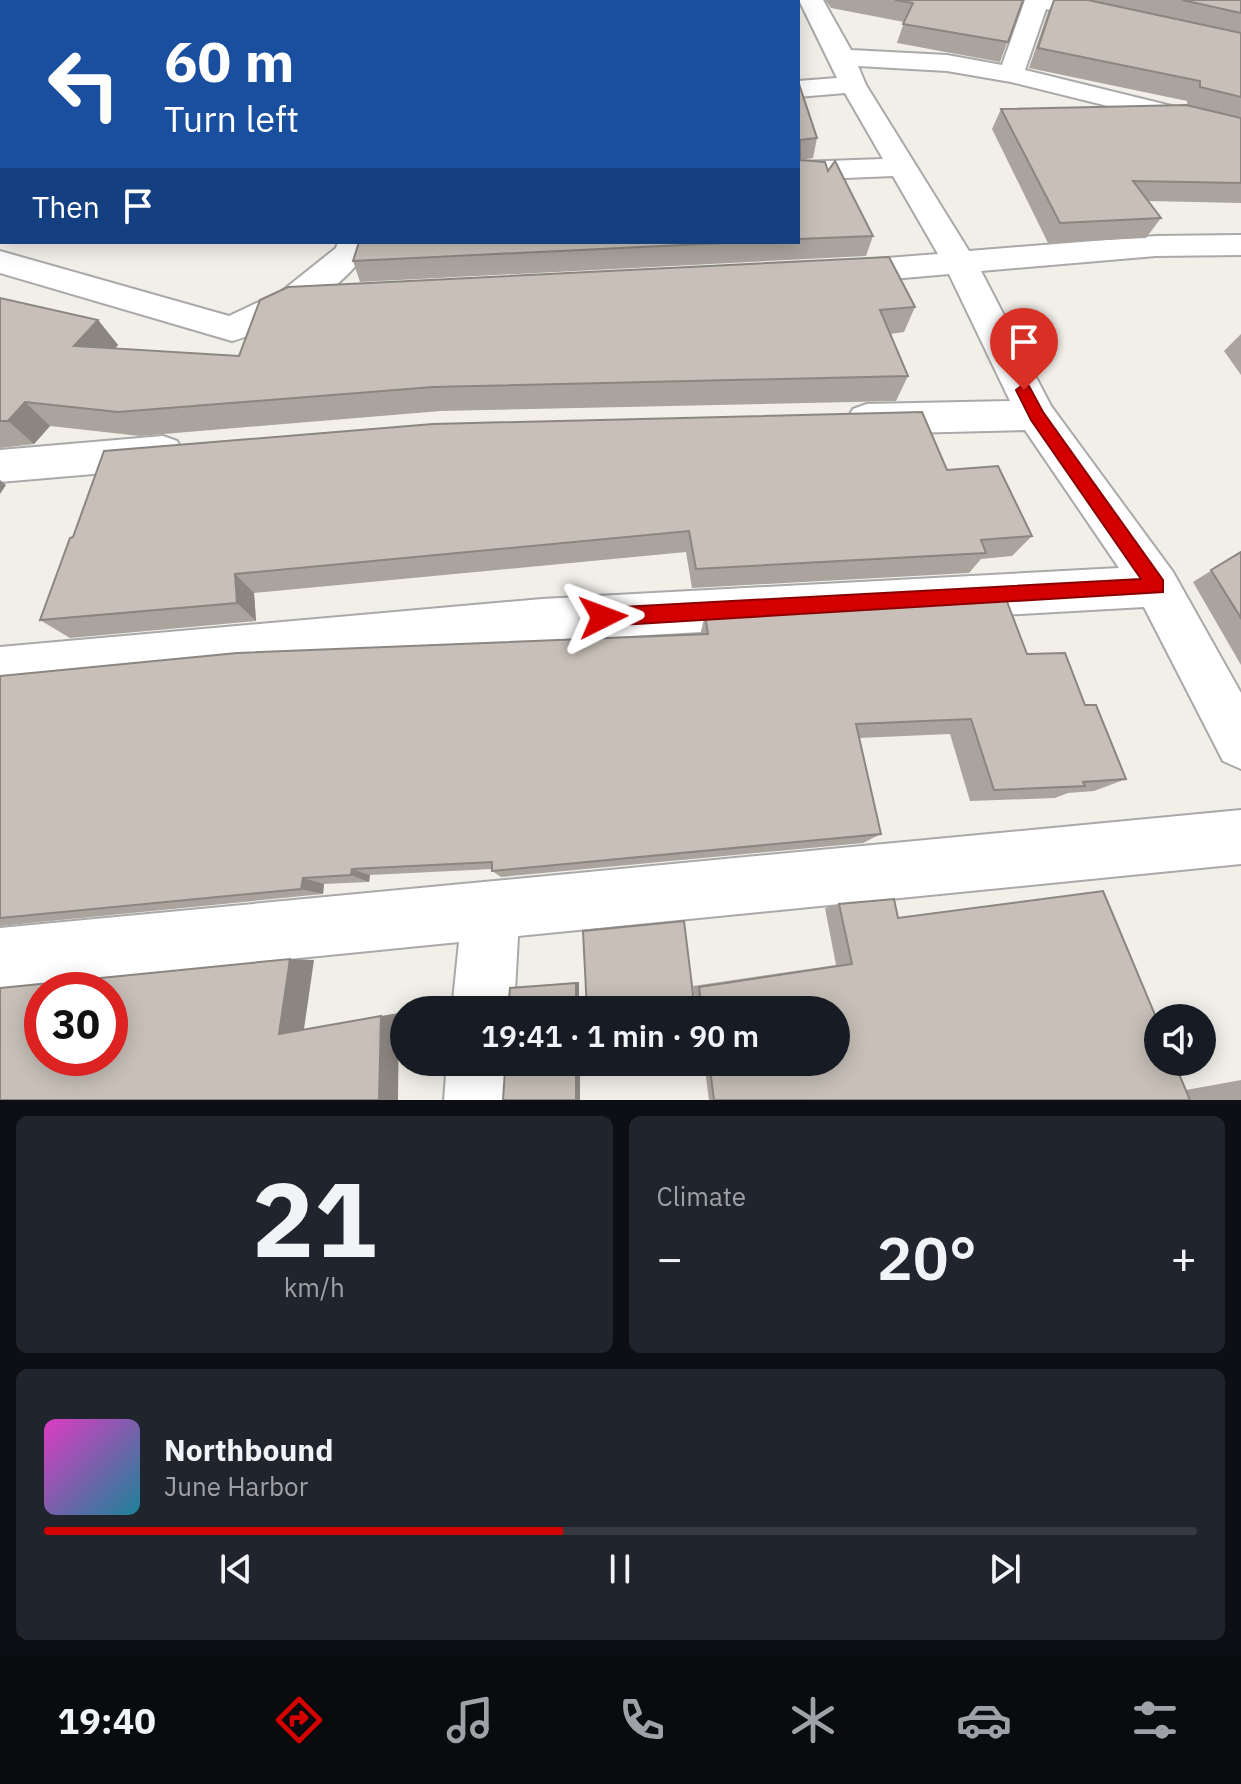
<!DOCTYPE html>
<html lang="en">
<head>
<meta charset="utf-8">
<style>
  :root { --surface:#171b24; --page:#20242c; --text:#f1f3f6; --muted:#9ea1a6; --line:#363941; --accent:#d40000 }
  body { margin:0; font-family:"IBM Plex Sans",sans-serif; background:var(--page); color:var(--text); height:100vh; display:flex; flex-direction:column; font-size:30px; white-space:nowrap }
  * { box-sizing:border-box; margin:0 }
  p { font-size:26px; color:var(--muted) }
  .icon { flex:none; width:44px; height:44px; fill:none; stroke:currentColor; stroke-width:2; stroke-linecap:round; stroke-linejoin:round }
  .map { position:relative; height:1100px; overflow:hidden }
  .details { display:flex; flex-direction:column; gap:16px; padding:16px; background:#0d0f14; flex:1 }
  .details>* { flex:none }
  .guide { position:absolute; left:0px; top:0px; width:800px; height:244px; box-shadow:0 4px 20px #0003; background:#1a4fa0; color:#fff; overflow:hidden }
  .fabs { position:absolute; left:1144px; top:1004px; display:grid; gap:16px }
  .fabs a { display:grid; place-items:center; width:72px; height:72px; border-radius:50%; background:var(--surface); box-shadow:0 4px 20px #0003; font-size:40px }
  .speed { position:absolute; left:24px; top:972px; display:flex; gap:16px; font-size:40px; font-weight:700; text-align:center }
  .speed>* { display:grid; place-content:center; width:104px; height:104px; border-radius:50%; background:var(--surface); box-shadow:0 4px 20px #0003; line-height:1 }
  .speed .limit { border:12px solid #d22; background:#fff; color:#111 }
  .pin { position:absolute; display:grid; place-items:center; width:68px; height:68px; color:#fff; margin:-82px -34px; border-radius:50% 50% 50% 0; rotate:-45deg; box-shadow:0 0 8px #0007 }
  .pin .icon { rotate:45deg }
  .me { position:absolute; width:88px; margin:-44px; rotate:87deg; stroke-linejoin:round; filter:drop-shadow(0 0 6px #0008) }
  .turn { display:flex; align-items:center; gap:28px; height:168px; padding:0 32px; font-size:36px }
  .turn .icon { width:104px; height:104px; stroke-width:2.5 }
  .turn b { display:block; font-size:56px; line-height:68px }
  .then { display:flex; align-items:center; height:76px; padding:0 32px; background:#0003; gap:16px; font-size:30px }
  .big { font-size:60px; font-weight:600; line-height:1.1 }
  .details .widget { flex:1; display:flex; flex-direction:column; justify-content:center; gap:12px; min-width:0; padding:0 28px; border-radius:12px; background:var(--page) }
  .details .dial { align-items:center; gap:0 }
  .dial b { font-size:104px; line-height:1 }
  .song { display:flex; align-items:center; gap:24px }
  .cover { width:96px; height:96px; border-radius:12px; background:linear-gradient(135deg,hsl(310 70% 55%),hsl(190 70% 35%)) }
  .played { height:8px; border-radius:4px; background:linear-gradient(90deg,var(--accent) 45%,var(--line) 45%) }
  .keys { display:flex; justify-content:space-around; direction:ltr }
  .heat { display:flex; justify-content:space-between; align-items:center; font-size:44px; direction:ltr }
  .details .tiles { flex:1; display:grid; gap:16px; grid-template-columns:1fr 1fr }
  .widget:last-child { grid-column:span 2 }
  .trip { position:absolute; left:390px; top:996px; width:460px; height:80px; border-radius:40px; background:var(--surface); box-shadow:0 4px 20px #0003; font-weight:600; line-height:80px; text-align:center }
  .tab-bar { display:flex; height:128px; justify-content:space-around; align-items:center; background:#090b0e; color:var(--muted) }
  .tab-bar .icon { width:56px; height:56px }
  .tab-bar .on { color:var(--accent) }
  .tab-bar b { font-size:36px; color:var(--text) }
  .map>svg:first-child { display:block }
  .lines { fill:none; stroke-linecap:round; stroke-linejoin:round }
  .minor-casing { stroke:#a9a9a9; stroke-width:4 }
  .minor { fill:#fff; fill-rule:evenodd }
  .wall { fill:#aba49e }
  .shaded-wall { fill:#8b8681 }
  .building { fill:#c7bfb8; stroke:#8b8681; stroke-width:2; fill-rule:evenodd }
  .route { fill:#d40000; stroke:#8a0000; stroke-width:2 }
</style>
</head>
<body>
<div class="map">
<svg width="1241" height="1100" viewBox="0 0 1241 1100">
  <rect width="100%" height="100%" fill="#f2efe9"/>
  <g class="lines">
    <!-- minor casing -->
    <g class="minor-casing">
      <g id="minor">
        <path d="M799,0H823L851,50L947,55L1002,65L1025,0H1069L1118,11L1122,16L1110,23L1046,9L1025,70L1241,123V139L1011,82L947,71L858,66L866,85L969,251L1156,236L1241,235V255L1156,256L981,271L1051,406L1173,572L1241,693V769L1223,761L1144,607L542,641L0,693V647L542,599L1119,568L1025,430L867,434L853,429L847,419L853,409L867,404L1010,401L949,274L836,284L824,281L819,273L824,265L836,262L938,254L893,176L798,180V162L883,159L845,93L798,97V81L837,78Z"/>
        <path d="M0,45L2,46V62L0,61Z"/>
        <path d="M338,242H370C355,285 274,329 232,341L0,273V251L229,316L282,291L336,248Z"/>
        <path d="M163,436L177,441L183,452L177,463L163,468L0,482V450Z"/>
        <path d="M1241,810V864L518,936L514,1010H452L459,942L0,988V928Z"/>
        <path d="M447,1062H511L508,1100H444Z"/>
      </g>
    </g>
    <!-- minor -->
    <use href="#minor" class="minor"/>
  </g>
  <!-- wall -->
  <g class="wall">
    <path d="M0,0L2,2V23L0,22Z"/>
    <path d="M825,0H1023L1000,62L897,43L904,22L831,8Z"/>
    <path d="M1054,0H1241V203L1148,201L1161,218L1146,238L1048,243L992,129L1001,109L1187,105V101L1029,68L1048,12Z"/>
    <path d="M798,81L817,138L813,158L800,160L828,171L873,236L866,256L360,282L353,261L359,242H798Z"/>
    <path d="M0,298L98,320L118,345L115,348L239,356L915,307L904,332L890,334L908,376L896,401L441,411L140,436L50,426L34,444L0,448Z"/>
    <path d="M1241,334V375L1224,351Z"/>
    <path d="M947,470L1032,536L1012,556L981,559L969,573L692,588L686,552L254,593L256,621L70,638L40,620L70,538Z"/>
    <path d="M1241,552V665L1193,582Z"/>
    <path d="M705,615L1027,654L1085,705L1126,779L1094,791L1068,793L1055,798L970,801L950,734L859,738L881,834L863,843L501,877L492,871V869L370,875L369,882L324,884L323,894L0,926V676L700,635Z"/>
    <path d="M839,904L898,918L1186,1090L1241,1080V1100H709L704,1062H836V1010H697L693,986L836,965L825,908Z"/>
    <path d="M579,982V1010H508L510,988Z"/>
  </g>
  <!-- shaded-wall -->
  <g class="shaded-wall">
    <path d="M98,320L118,345L96,371L74,346Z"/>
    <path d="M25,402L50,426L34,444L8,421Z"/>
    <path d="M0,480L6,485L0,494Z"/>
    <path d="M235,574L254,593L256,621L237,603Z"/>
    <path d="M352,869L370,875L369,882L351,875Z"/>
    <path d="M303,878L324,884L323,894L301,889Z"/>
    <path d="M290,959L314,960L304,1029L279,1034Z"/>
    <path d="M579,982V1010H576V983Z"/>
    <path d="M399,1013L398,1100H379L381,1016Z"/>
    <rect x="576" y="1062" width="4" height="38"/>
  </g>
  <!-- building -->
  <g class="building">
    <path d="M0,0H771L772,2H2V8L0,7Z"/>
    <path d="M895,0H1023L1008,42L903,24L913,3Z"/>
    <path d="M1054,0H1088L1241,33V97L1200,87V81L1038,48Z"/>
    <path d="M1182,0H1241V13Z"/>
    <path d="M798,81L817,138L800,140V160L825,162L828,171L835,161L873,236L798,239Z"/>
    <path d="M1186,105L1241,118V183L1133,181L1161,218L1060,223L1001,109Z"/>
    <path d="M359,242H744L353,261Z"/>
    <path d="M889,257L915,307L880,310L908,376L433,387L118,412L25,402L8,421H0V298L98,320L74,346L239,356L260,300L288,287Z"/>
    <path d="M922,412L947,470L998,466L1032,536L981,540L986,553L696,569L689,531L235,574L237,603L40,620L70,538L73,537L104,451L433,424Z"/>
    <path d="M1241,552V618L1211,570Z"/>
    <path d="M1006,599L1027,654L1065,653L1085,705H1096L1126,779L1083,782L1085,786L994,790L971,719L856,724L881,834L492,871V862L352,869L351,875L303,878L301,889L0,918V676L237,653L708,634L705,615Z"/>
    <path d="M1103,891L1158,1022V1062H1174L1190,1100H714L709,1062H836V1010H702L699,987L852,964L839,904L894,899L898,918Z"/>
    <path d="M684,921L695,1010H587L583,931Z"/>
    <path d="M290,959L279,1034L381,1016L379,1100H0V988ZM42,990H110V1058H42Z"/>
    <path d="M576,983V1010H508L510,988Z"/>
    <path d="M486,1062H576V1100H503L505,1070L486,1067Z"/>
  </g>
  <!-- route -->
  <path class="route" d="M1024,384L1029,386L1043,412L1163,580V592L603,626L596,623L594,617L596,611L603,608L1141,579L1031,420L1016,390Z"/>
</svg>
<div class="fabs">
<a><svg class="icon" aria-label="sound" viewBox="0 0 24 24"><path d="M4 9h4l5-4v14l-5-4H4zM17 9q2 3 0 6"/></svg></a>
</div>
<div class="speed"><div class="limit">30</div></div>
<div class="pin" style="left:1024px;top:390px;background:#d93025"><svg class="icon" aria-label="arrive" viewBox="0 0 24 24"><path d="M6 21V4h12l-3 4 3 4H6"/></svg></div>
<svg class="me" style="left:603px;top:617px" viewBox="-20 -20 40 40"><path d="M0-17L14 15 0 8-14 15z" fill="#d40000" stroke="#fff" stroke-width="4"/></svg>
<div class="trip">19:41 · 1 min · 90 m</div>
<div class="guide">
<div class="turn"><svg class="icon" aria-label="left" viewBox="0 0 24 24"><path d="M17 20v-9H6M10 6l-5 5 5 5"/></svg><div><b>60 m</b>Turn left</div></div>
<div class="then">Then<svg class="icon" aria-label="arrive" viewBox="0 0 24 24"><path d="M6 21V4h12l-3 4 3 4H6"/></svg></div>
</div>
</div>
<section class="details">
<div class="tiles">
<div class="widget dial"><b>21</b><p>km/h</p></div>
<div class="widget"><p>Climate</p>
<div class="heat"><a>−</a><b class="big">20°</b><a>+</a></div>
</div>
<div class="widget">
<div class="song"><i class="cover"></i><div><b>Northbound</b><p>June Harbor</p></div></div>
<div class="played"></div>
<div class="keys"><svg class="icon" aria-label="previous" viewBox="0 0 24 24"><path d="M18 5L8 12l10 7zM5 5v14"/></svg><svg class="icon" aria-label="pause" viewBox="0 0 24 24"><path d="M8 5v14M16 5v14"/></svg><svg class="icon" aria-label="next" viewBox="0 0 24 24"><path d="M6 5l10 7-10 7zM19 5v14"/></svg></div>
</div>
</div>
</section>
<nav class="tab-bar">
<b>19:40</b>
<svg class="icon on" aria-label="directions" viewBox="0 0 24 24"><path d="M12 3l9 9-9 9-9-9zM9 14v-3h6M13 9l2 2-2 2"/></svg>
<svg class="icon" aria-label="music" viewBox="0 0 24 24"><path d="M9 18V5l10-2v13"/><circle cx="6" cy="18" r="3"/><circle cx="16" cy="16" r="3"/></svg>
<svg class="icon" aria-label="phone" viewBox="0 0 24 24"><path d="M5 4h4l2 5-3 2q2 4 5 5l2-3 5 2v4C11 20 4 13 5 4z"/></svg>
<svg class="icon" aria-label="climate" viewBox="0 0 24 24"><path d="M12 3v18M4 7l16 10M4 17L20 7"/></svg>
<svg class="icon" aria-label="car" viewBox="0 0 24 24"><path d="M5 17H2v-5l4-1 3-4h7l3 4 3 1v5h-3M9 17h6M6 11h13"/><circle cx="7" cy="17" r="2"/><circle cx="17" cy="17" r="2"/></svg>
<svg class="icon" aria-label="filters" viewBox="0 0 24 24"><path d="M4 7h16M4 17h16"/><circle cx="9" cy="7" r="2"/><circle cx="15" cy="17" r="2"/></svg>
</nav>
</body>
</html>
